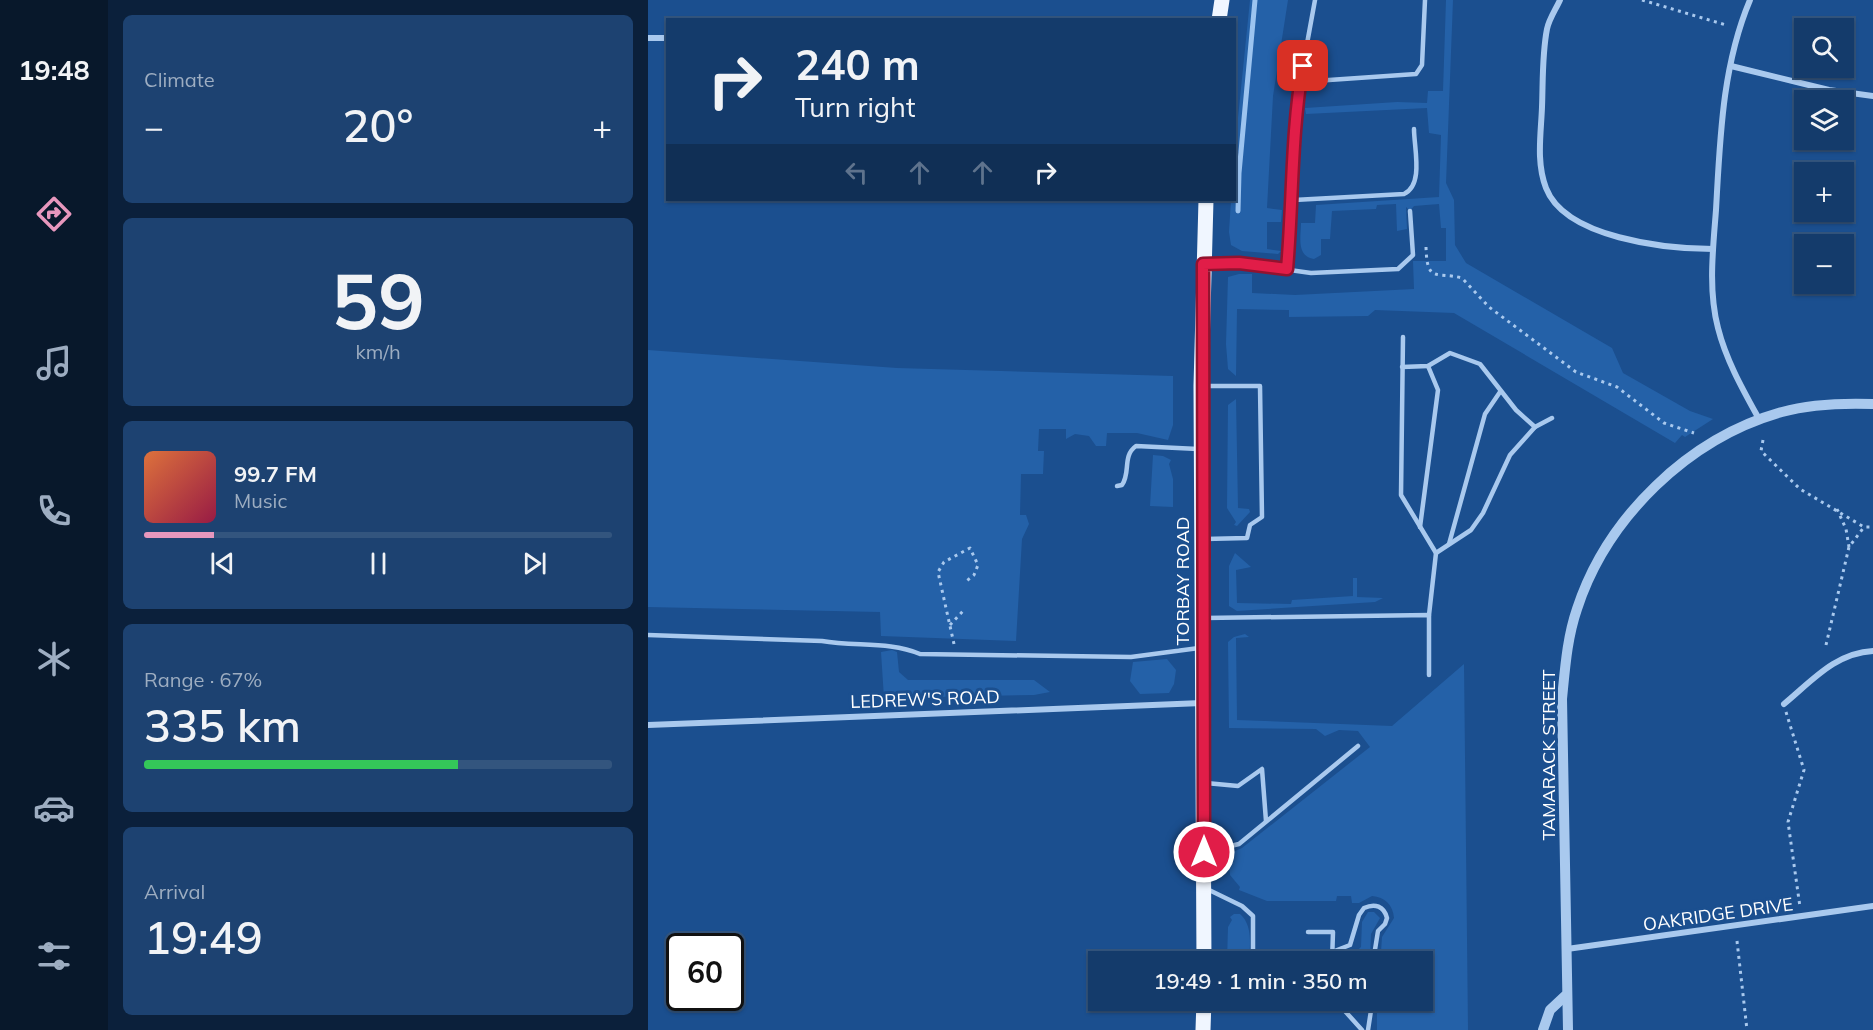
<!DOCTYPE html>
<html lang="en">
<head>
<meta charset="utf-8">
<style>
  :root { --surface:#143b6b; --page:#1d4271; --text:#f1f3f6; --muted:#9dadc1; --line:#33557e; --accent:#e797bd }
  body { margin:0; font-family:Mulish,sans-serif; background:var(--page); color:var(--text); height:100vh; display:flex; flex-direction:column; font-size:22px; white-space:nowrap }
  * { box-sizing:border-box; margin:0 }
  p { font-size:20px; color:var(--muted) }
  .icon { flex:none; width:33px; height:33px; fill:none; stroke:currentColor; stroke-width:2; stroke-linecap:round; stroke-linejoin:round }
  .map { position:relative; flex:1; overflow:hidden }
  .sheet { display:flex; flex-direction:column; gap:15px; padding:15px; background:#0b203b; width:540px }
  .sheet>* { flex:none }
  .top-card { position:absolute; left:18px; top:18px; width:570px; height:183px; border-radius:0px; box-shadow:0 2px 4px #0004,0 0 0 2px var(--line); background:#143b6b; color:var(--text); overflow:hidden }
  .controls { position:absolute; left:1146px; top:18px; display:grid; gap:12px }
  .controls a { display:grid; place-items:center; width:60px; height:60px; border-radius:0px; background:var(--surface); box-shadow:0 2px 4px #0004,0 0 0 2px var(--line); font-size:30px }
  .speed { position:absolute; left:18px; top:933px; display:flex; gap:12px; font-size:30px; font-weight:700; text-align:center }
  .speed>* { display:grid; place-content:center; width:78px; height:78px; border-radius:50%; background:var(--surface); box-shadow:0 2px 4px #0004,0 0 0 2px var(--line); line-height:1 }
  .speed .limit { border:3px solid #111; border-radius:9px; background:#fff; color:#111 }
  .pin { position:absolute; display:grid; place-items:center; width:51px; height:51px; color:#fff; margin:-26px; border-radius:12px; box-shadow:0 3px 9px #0006 }
  .me { position:absolute; width:66px; margin:-33px; rotate:0deg; stroke-linejoin:round; filter:drop-shadow(0 0 4px #0008) }
  .turn { display:flex; align-items:center; gap:21px; height:126px; padding:0 30px; font-size:27px }
  .turn .icon { width:78px; height:78px; stroke-width:2.5 }
  .turn b { display:block; font-size:42px; line-height:51px }
  .lanes { display:flex; align-items:center; height:57px; padding:0 30px; background:#0003; justify-content:center; gap:30px; direction:ltr }
  .lanes .off { opacity:.35 }
  .big { font-size:45px; font-weight:600; line-height:1.1 }
  .sheet .widget { flex:1; display:flex; flex-direction:column; justify-content:center; gap:9px; min-width:0; padding:0 21px; border-radius:9px; background:var(--page) }
  .sheet .dial { align-items:center; gap:0 }
  .dial b { font-size:78px; line-height:1 }
  .song { display:flex; align-items:center; gap:18px }
  .cover { width:72px; height:72px; border-radius:9px; background:linear-gradient(135deg,hsl(20 70% 55%),hsl(340 70% 35%)) }
  .played { height:6px; border-radius:3px; background:linear-gradient(90deg,var(--accent) 15%,var(--line) 15%) }
  .keys { display:flex; justify-content:space-around; direction:ltr }
  .heat { display:flex; justify-content:space-between; align-items:center; font-size:33px; direction:ltr }
  .charge { height:9px; border-radius:4px; background:linear-gradient(90deg,#34c759 67%,var(--line) 0) }
  .trip { position:absolute; left:440px; top:951px; width:345px; height:60px; border-radius:0px; background:var(--surface); box-shadow:0 2px 4px #0004,0 0 0 2px var(--line); font-weight:600; line-height:60px; text-align:center }
  main { display:flex; flex:1; min-height:0 }
  .dock { display:flex; flex-direction:column; width:108px; justify-content:space-around; align-items:center; background:#08182b; color:var(--muted) }
  .dock .icon { width:42px; height:42px }
  .dock .selected { color:var(--accent) }
  .dock b { font-size:27px; color:var(--text) }
  .map>svg:first-child { display:block }
  .green { fill:#2461a8 }
  .lines { fill:none; stroke-linecap:round; stroke-linejoin:round }
  .stream { stroke:#9cc4f0; stroke-width:5 }
  .path { stroke:#a9c9ee; stroke-width:3; stroke-dasharray:3 4.5; stroke-linecap:butt }
  .service { stroke:#a9c9ee; stroke-width:4.5 }
  .minor { stroke:#a9c9ee; stroke-width:6 }
  .tertiary { stroke:#a9c9ee; stroke-width:10 }
  .primary { stroke:#f0f6ff; stroke-width:15 }
  .route-casing { stroke:#92132f; stroke-width:15 }
  .route { stroke:#e11d48; stroke-width:10 }
  .labels { text-anchor:middle; dominant-baseline:central; stroke-width:6; stroke-linejoin:round; paint-order:stroke }
  .street-label { font-size:18px; fill:#fff; stroke:#1b4f8f }
</style>
</head>
<body>
<main>
<nav class="dock">
<b>19:48</b>
<svg class="icon selected" aria-label="directions" viewBox="0 0 24 24"><path d="M12 3l9 9-9 9-9-9zM9 14v-3h6M13 9l2 2-2 2"/></svg>
<svg class="icon" aria-label="music" viewBox="0 0 24 24"><path d="M9 18V5l10-2v13"/><circle cx="6" cy="18" r="3"/><circle cx="16" cy="16" r="3"/></svg>
<svg class="icon" aria-label="phone" viewBox="0 0 24 24"><path d="M5 4h4l2 5-3 2q2 4 5 5l2-3 5 2v4C11 20 4 13 5 4z"/></svg>
<svg class="icon" aria-label="climate" viewBox="0 0 24 24"><path d="M12 3v18M4 7l16 10M4 17L20 7"/></svg>
<svg class="icon" aria-label="car" viewBox="0 0 24 24"><path d="M5 17H2v-5l4-1 3-4h7l3 4 3 1v5h-3M9 17h6M6 11h13"/><circle cx="7" cy="17" r="2"/><circle cx="17" cy="17" r="2"/></svg>
<svg class="icon" aria-label="filters" viewBox="0 0 24 24"><path d="M4 7h16M4 17h16"/><circle cx="9" cy="7" r="2"/><circle cx="15" cy="17" r="2"/></svg>
</nav>
<section class="sheet">
<div class="widget"><p>Climate</p>
<div class="heat"><a>−</a><b class="big">20°</b><a>+</a></div>
</div>
<div class="widget dial"><b>59</b><p>km/h</p></div>
<div class="widget">
<div class="song"><i class="cover"></i><div><b>99.7 FM</b><p>Music</p></div></div>
<div class="played"></div>
<div class="keys"><svg class="icon" aria-label="previous" viewBox="0 0 24 24"><path d="M18 5L8 12l10 7zM5 5v14"/></svg><svg class="icon" aria-label="pause" viewBox="0 0 24 24"><path d="M8 5v14M16 5v14"/></svg><svg class="icon" aria-label="next" viewBox="0 0 24 24"><path d="M6 5l10 7-10 7zM19 5v14"/></svg></div>
</div>
<div class="widget"><p>Range · 67%</p><b class="big">335 km</b><div class="charge"></div></div>
<div class="widget"><p>Arrival</p><b class="big">19:49</b></div>
</section>
<div class="map">
<svg width="1225" height="1030" viewBox="0 0 1225 1030">
  <rect width="100%" height="100%" fill="#1b4f8f"/>
  <!-- green -->
  <g class="green">
    <path d="M602,0H640L625,96L619,208L634,210L633,222H619V249L633,251L630,254L594,251L583,245L581,232L583,200H586L587,158H590L591,152L587,151V147Z"/>
    <path d="M798,0H805L798,183L806,200L807,245L818,263L964,348L975,373L1042,411L1065,419L1037,437L1034,435L1027,443L806,313L727,310L720,316L641,317V310L589,309L588,376L580,369L578,344L580,277L591,274H604V293L647,295L766,289L765,261H798V228H793L791,204L766,206L762,211L758,207L759,229L749,231L748,204L729,205L728,209L684,211L682,239H673V255L666,259C648,256 653,237 653,223H667L668,205L791,197L793,135L781,133L779,108L658,114L657,108L749,102L779,103L780,91H795Z"/>
    <path d="M0,350L249,368L525,376V425L520,440L489,433H459L458,446H448L441,436L427,434L418,439V429H391L390,451H396L395,474H373L372,515H378L381,524L374,539L368,641L233,636L232,612L0,607Z"/>
    <path d="M588,399L590,508L601,509L602,512L589,526L586,525L588,522L579,508L580,405Z"/>
    <path d="M505,455L515,456L523,460L521,464L525,479V507L502,506Z"/>
    <path d="M587,553L603,567L588,570L589,603L643,604L644,600L705,596V578H709V597L735,598L727,602L589,611L581,606V566Z"/>
    <path d="M597,634L601,637L588,638L589,720L744,726L816,664L820,1030H729V1007H739L740,1001L774,1000V962L737,959V952H733L734,937L746,918C745,905 737,897 724,896L711,903H704L703,896H689L688,901H619L591,890L592,887L582,875L580,854L594,848L722,747L710,731L691,730L677,736L668,729L581,728L580,642L586,637Z"/>
    <path d="M244,650L249,652L251,672L260,680H386L402,692L386,695L236,698L233,652Z"/>
    <path d="M519,659L528,670L526,684L521,693L492,694L482,681L485,662Z"/>
    <path d="M720,912H726L732,918L723,934L722,961H698L713,947L714,922Z"/>
    <path d="M586,914H592C605,925 602,946 601,961H579L580,927L584,920L582,917Z"/>
  </g>
  <g class="lines">
    <!-- stream -->
    <path class="stream" d="M590,211L591,173L607,0"/>
    <!-- path -->
    <g class="path">
      <path d="M994,0L1078,25"/>
      <path d="M778,247C779,284 788,271 814,278L841,307L928,372L969,387L1016,423L1046,433"/>
      <path d="M1115,440L1113,451L1152,489L1216,527H1225"/>
      <path d="M1189,509L1198,529L1201,547"/>
      <path d="M302,625L316,610"/>
      <path d="M306,644L290,572L296,562L322,548L330,565L326,575L316,583"/>
      <path d="M1178,645L1201,547L1216,527"/>
      <path d="M1138,712L1156,770L1140,822L1152,907"/>
      <path d="M1089,941L1099,1030"/>
    </g>
    <!-- service -->
    <g class="service">
      <path d="M652,82L768,74L774,65L777,0"/>
      <path d="M646,200L756,194C776,185 766,148 766,129"/>
      <path d="M560,264L591,263L663,273L750,269L765,255L762,211"/>
      <path d="M639,269L652,82L667,0"/>
      <path d="M755,337L753,495L788,553L781,615"/>
      <path d="M754,367L780,366L802,353L832,364L868,410L887,427"/>
      <path d="M556,386H612L614,517L602,525L599,538L557,539"/>
      <path d="M469,486L474,485C483,472 474,456 488,446L550,449"/>
      <path d="M772,527L790,390L780,366"/>
      <path d="M801,544L837,414L852,392"/>
      <path d="M788,553L823,530L835,513L862,455L887,427L904,418"/>
      <path d="M557,618L781,615V675"/>
      <path d="M0,635L174,641C207,647 241,641 272,654L483,657L551,648"/>
      <path d="M558,783L590,786L614,769L618,821"/>
      <path d="M557,852L591,844L710,746"/>
      <path d="M559,889L594,906L605,916V962"/>
      <path d="M660,932H685L684,962"/>
      <path d="M684,952L702,945L711,915L716,908C727,903 736,906 739,918L737,924L730,931L725,962"/>
      <path d="M687,1000L714,1030"/>
      <path d="M558,1007L579,1000"/>
      <path d="M720,1030L724,1004"/>
    </g>
    <!-- minor -->
    <g class="minor">
      <path d="M912,0C908,9 901,19 899,29C894,54 895,82 894,107C893,134 888,162 898,188C917,238 1018,249 1065,249"/>
      <path d="M1102,0C1074,66 1072,140 1068,210C1065,249 1060,290 1070,328C1078,360 1095,390 1111,419"/>
      <path d="M0,38H20"/>
      <path d="M1083,66L1181,90L1225,96"/>
      <path d="M1136,704C1164,681 1187,653 1225,651"/>
      <path d="M0,725L554,703"/>
      <path d="M919,949L1225,906"/>
    </g>
    <!-- tertiary -->
    <g class="tertiary">
      <path d="M895,1030L902,1010L917,996"/>
      <path d="M920,1030L914,699C917,669 919,638 929,609C959,517 1041,438 1134,412C1163,404 1196,403 1225,404"/>
    </g>
    <!-- primary -->
    <g class="primary">
      <path d="M571,20L574,0"/>
      <path d="M556,962L553,386L558,200"/>
      <path d="M555,1030L556,1000"/>
    </g>
  </g>
  <g class="lines">
    <!-- route casing -->
    <g class="route-casing">
      <path id="route" d="M556,852L555,264L591,263L639,269C645,202 643,132 655,66"/>
    </g>
    <!-- route -->
    <use href="#route" class="route"/>
  </g>
  <g class="labels">
    <!-- street labels -->
    <g class="street-label">
      <text transform="translate(534 581) rotate(-90)">TORBAY ROAD</text>
      <text transform="translate(277 699) rotate(-2)">LEDREW'S ROAD</text>
      <text transform="translate(900 755) rotate(-90)">TAMARACK STREET</text>
      <text transform="translate(1070 914) rotate(-8)">OAKRIDGE DRIVE</text>
    </g>
  </g>
</svg>
<div class="controls">
<a><svg class="icon" aria-label="search" viewBox="0 0 24 24"><circle cx="10" cy="10" r="6"/><path d="M15 15l6 6"/></svg></a>
<a><svg class="icon" aria-label="layers" viewBox="0 0 24 24"><path d="M12 4l9 5-9 5-9-5zM3 14l9 5 9-5"/></svg></a>
<a>+</a>
<a>−</a>
</div>
<div class="speed"><div class="limit">60</div></div>
<div class="pin" style="left:655px;top:66px;background:#d93025"><svg class="icon" aria-label="arrive" viewBox="0 0 24 24"><path d="M6 21V4h12l-3 4 3 4H6"/></svg></div>
<svg class="me" style="left:556px;top:852px" viewBox="-20 -20 40 40"><circle r="17" fill="#e11d48" stroke="#fff" stroke-width="3"/><path d="M0-11L8 9 0 5-8 9z" fill="#fff"/></svg>
<div class="trip">19:49 · 1 min · 350 m</div>
<div class="top-card">
<div class="turn"><svg class="icon" aria-label="right" viewBox="0 0 24 24"><path d="M7 20v-9h11M14 6l5 5-5 5"/></svg><div><b>240 m</b>Turn right</div></div>
<div class="lanes"><svg class="icon off" aria-label="left" viewBox="0 0 24 24"><path d="M17 20v-9H6M10 6l-5 5 5 5"/></svg><svg class="icon off" aria-label="ahead" viewBox="0 0 24 24"><path d="M12 20V5M6 11l6-6 6 6"/></svg><svg class="icon off" aria-label="ahead" viewBox="0 0 24 24"><path d="M12 20V5M6 11l6-6 6 6"/></svg><svg class="icon" aria-label="right" viewBox="0 0 24 24"><path d="M7 20v-9h11M14 6l5 5-5 5"/></svg></div>
</div>
</div>
</main>
</body>
</html>
